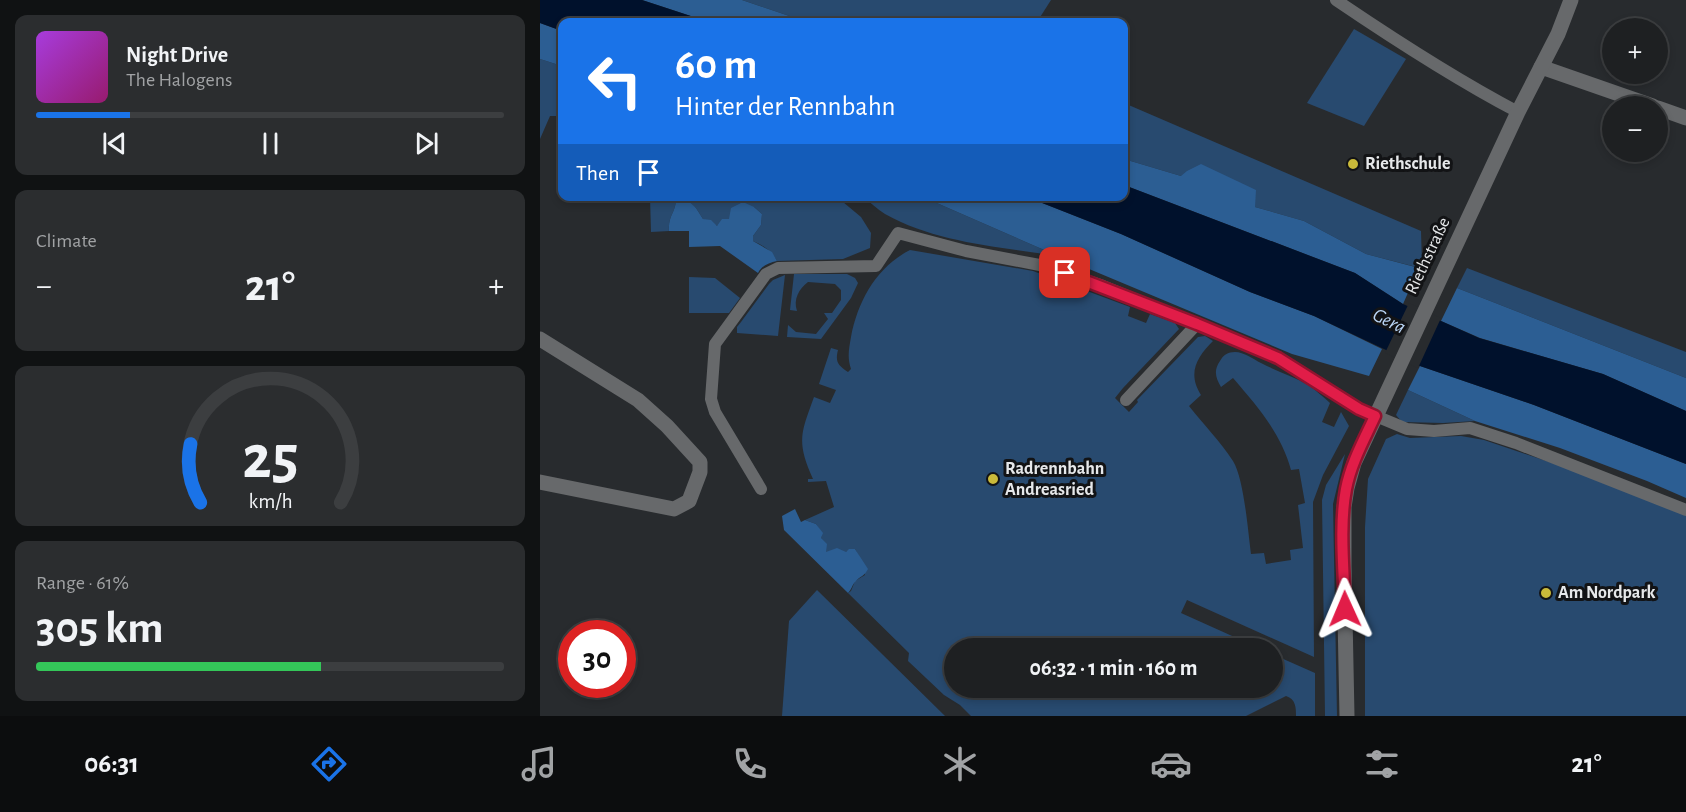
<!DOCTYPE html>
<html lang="en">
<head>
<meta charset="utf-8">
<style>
  :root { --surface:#1e2022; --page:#2b2d2f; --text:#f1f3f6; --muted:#a1a3a5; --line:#3c3e40; --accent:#1a73e8 }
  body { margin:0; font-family:"Alegreya Sans",sans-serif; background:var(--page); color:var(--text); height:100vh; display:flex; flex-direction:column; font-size:22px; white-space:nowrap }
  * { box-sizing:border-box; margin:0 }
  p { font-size:20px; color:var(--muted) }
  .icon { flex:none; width:33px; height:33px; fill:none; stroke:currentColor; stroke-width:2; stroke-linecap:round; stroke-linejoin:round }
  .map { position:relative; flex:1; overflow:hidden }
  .side { display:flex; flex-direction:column; gap:15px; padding:15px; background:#101213; width:540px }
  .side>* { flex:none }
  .guide { position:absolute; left:18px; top:18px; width:570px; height:183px; border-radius:12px; box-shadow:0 3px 9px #0003,0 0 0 2px var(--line); background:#1a73e8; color:#fff; overflow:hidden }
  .controls { position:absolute; left:1062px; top:18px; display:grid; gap:12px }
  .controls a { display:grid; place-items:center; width:66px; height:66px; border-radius:50%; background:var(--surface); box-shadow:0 3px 9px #0003,0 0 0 2px var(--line); font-size:30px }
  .speed { position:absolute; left:18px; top:620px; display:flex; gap:12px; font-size:30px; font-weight:700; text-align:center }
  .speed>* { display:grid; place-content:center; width:78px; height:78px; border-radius:50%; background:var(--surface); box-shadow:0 3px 9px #0003,0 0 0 2px var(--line); line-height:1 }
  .speed .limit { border:9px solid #d22; background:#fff; color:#111 }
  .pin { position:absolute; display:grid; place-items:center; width:51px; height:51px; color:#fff; margin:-26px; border-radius:12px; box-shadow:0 3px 9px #0006 }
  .me { position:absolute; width:66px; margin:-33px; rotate:359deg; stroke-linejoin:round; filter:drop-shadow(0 0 4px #0008) }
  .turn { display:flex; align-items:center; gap:21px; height:126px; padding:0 18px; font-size:27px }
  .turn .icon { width:78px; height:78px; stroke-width:2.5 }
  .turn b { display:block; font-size:42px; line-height:51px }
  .then { display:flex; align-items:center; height:57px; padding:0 18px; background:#0003; gap:12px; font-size:22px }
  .big { font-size:45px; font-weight:700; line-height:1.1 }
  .side .widget { flex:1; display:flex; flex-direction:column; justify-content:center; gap:9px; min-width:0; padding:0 21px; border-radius:12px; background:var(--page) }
  .side .dial { align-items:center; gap:0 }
  .dial svg { height:156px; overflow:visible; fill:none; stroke:var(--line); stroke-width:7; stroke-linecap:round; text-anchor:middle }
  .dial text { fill:var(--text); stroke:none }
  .song { display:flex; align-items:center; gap:18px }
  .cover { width:72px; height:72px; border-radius:9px; background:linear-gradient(135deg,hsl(280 70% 55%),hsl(320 70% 35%)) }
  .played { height:6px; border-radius:3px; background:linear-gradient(90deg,var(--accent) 20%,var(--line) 20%) }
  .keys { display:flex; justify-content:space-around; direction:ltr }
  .heat { display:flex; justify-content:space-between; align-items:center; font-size:33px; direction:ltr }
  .charge { height:9px; border-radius:4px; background:linear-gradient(90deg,#34c759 61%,var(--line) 0) }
  .trip { position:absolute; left:404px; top:638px; width:339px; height:60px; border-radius:30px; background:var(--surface); box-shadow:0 3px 9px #0003,0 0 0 2px var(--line); font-weight:700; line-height:60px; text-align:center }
  .tabs { display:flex; height:96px; justify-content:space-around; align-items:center; background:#0c0d0e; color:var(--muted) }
  .tabs .icon { width:42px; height:42px }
  .tabs .on { color:var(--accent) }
  .tabs b { font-size:27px; color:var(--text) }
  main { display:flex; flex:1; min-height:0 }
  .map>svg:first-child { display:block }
  .green { fill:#284a6f }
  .forest { fill:#2c5e93 }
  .water { fill:#00112c }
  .pier { fill:#282b2e }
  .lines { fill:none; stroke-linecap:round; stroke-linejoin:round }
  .service { stroke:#67696b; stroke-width:12 }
  .minor { stroke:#67696b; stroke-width:15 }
  .route-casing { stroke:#92132f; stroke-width:15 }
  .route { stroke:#e11d48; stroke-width:10 }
  .poi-dot { fill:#caba3a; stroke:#121315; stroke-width:2 }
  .labels { text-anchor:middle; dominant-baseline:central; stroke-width:6; stroke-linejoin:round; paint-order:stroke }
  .poi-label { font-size:18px; font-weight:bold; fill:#e6e8ea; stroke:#121315; text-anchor:start }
  .street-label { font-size:18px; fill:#e6e8ea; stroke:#121315 }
  .water-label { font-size:20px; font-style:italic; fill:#bad5f5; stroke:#121315 }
</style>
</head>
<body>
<main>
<section class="side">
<div class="widget">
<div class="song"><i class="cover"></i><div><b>Night Drive</b><p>The Halogens</p></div></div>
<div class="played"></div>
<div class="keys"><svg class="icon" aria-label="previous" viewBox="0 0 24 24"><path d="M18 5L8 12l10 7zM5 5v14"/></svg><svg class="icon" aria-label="pause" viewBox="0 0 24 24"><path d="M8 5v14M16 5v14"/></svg><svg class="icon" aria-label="next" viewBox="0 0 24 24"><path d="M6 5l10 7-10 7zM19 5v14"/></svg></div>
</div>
<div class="widget"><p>Climate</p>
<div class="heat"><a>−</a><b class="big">21°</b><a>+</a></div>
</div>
<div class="widget dial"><svg viewBox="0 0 100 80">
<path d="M14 69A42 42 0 1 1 86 69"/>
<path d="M14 69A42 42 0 0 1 9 39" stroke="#1a73e8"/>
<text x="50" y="56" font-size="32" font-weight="700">25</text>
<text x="50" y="72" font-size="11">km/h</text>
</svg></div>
<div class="widget"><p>Range · 61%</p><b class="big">305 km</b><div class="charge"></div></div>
</section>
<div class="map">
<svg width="1146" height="716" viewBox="0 0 1146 716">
  <rect width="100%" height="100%" fill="#282b2e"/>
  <!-- green -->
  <g class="green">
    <path d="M202,0H511L497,22H267Z"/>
    <path d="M814,29L866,59L824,126L767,103Z"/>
    <path d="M0,59L22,66V116H10L0,139Z"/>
    <path d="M584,103L881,231L882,264L880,268L826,254L764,221L715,207L641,176L584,159Z"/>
    <path d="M110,197H297L321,217L331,233L330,248L303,259L237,261C231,250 224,246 213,241V236L221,225L222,214L214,207L177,226L163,219L156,208L149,203L136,200C135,214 128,215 129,231L111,232Z"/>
    <path d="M323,197H383L518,256C460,247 397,243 345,214C337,209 330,202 323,197Z"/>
    <path d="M370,250L493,271L590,307L588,316L606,323L610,314L635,323L639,329L583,388L575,398L589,412L598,402L597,400L658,337L665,336L673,341C657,357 647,373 661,395L649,406C663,424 681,442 693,461C704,479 708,531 711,554L724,553L726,564L751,560L750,550L763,548L758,505L765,503L759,469L751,470C741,433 717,406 693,378L681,387C676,378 673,371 680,361C683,355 688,352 695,352C704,352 713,359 721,363C736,371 753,376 768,385C776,390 783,397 790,403L782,422L794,427L801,412L809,426L783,475L773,502L774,657L647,600L641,613L701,640L698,648H414V687H732V654L775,673V716H756C756,708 756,699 746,696L706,716H431L420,705L404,695L368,661L369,653L308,593L311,591L315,581L325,575L319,556L315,549L306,552H285L281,538L282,533L276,524L265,520L294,507L286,481L268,482V479H273C256,441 261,433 274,397L290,403L296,390L279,384L291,348L298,350C295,362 298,365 308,372L311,369C307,357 309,349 311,337C318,300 337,267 370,250Z"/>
    <path d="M927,268L1146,352V378L917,288Z"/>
    <path d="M254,274H307L315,278L318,283L311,298L281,339L247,337L248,325L256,332L276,334L288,319L284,313H292L301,300V290L295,284L268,282C259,289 253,299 257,311L250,310Z"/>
    <path d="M245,275L238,336L197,333V327L201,322L229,284L233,280Z"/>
    <path d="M149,277L175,278L200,298L189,313H149Z"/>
    <path d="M868,390L935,421L903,423L862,422L856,415Z"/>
    <path d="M857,434L870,438L921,436L944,440L1039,472L1146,514V716H825V527L828,479L846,439Z"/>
    <path d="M805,454L793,504L797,716H785L782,500L786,485Z"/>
    <path d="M277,590L405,716H242L249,621Z"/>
  </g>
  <!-- forest -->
  <g class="forest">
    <path d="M102,0H202L267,22H169Z"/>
    <path d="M0,23L22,31V66L0,59Z"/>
    <path d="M584,159L641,176L647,171L661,164L716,190L715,207L764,221L826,254L879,268L863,304L815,273L584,185Z"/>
    <path d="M144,197L156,208L163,219L171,220L177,226L182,219H189L191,208L203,202L214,207L222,214L221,225L213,236V241L232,252L237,261C229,263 222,265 218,273L180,246L149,247V231H129C128,215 135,214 136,200Z"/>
    <path d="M383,197H487L581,234L710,292L774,316L842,349L829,376L752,354L518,256Z"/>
    <path d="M917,288L1146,378V411L1063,374L940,338L901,321Z"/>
    <path d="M880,366L994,405L1146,464V498L1107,481L1020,448L935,421L868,390Z"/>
    <path d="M255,509L261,522L265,520L276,524L283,533L281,538L287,544L286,552L297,548L306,552L309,549H315L328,569C324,577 320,576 315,582C312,585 312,589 308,593L244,530L242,516Z"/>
  </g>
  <!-- water -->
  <g class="water">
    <path d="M0,0H102L169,22H22V31L0,23Z"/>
    <path d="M584,185L815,273L863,304L939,338L1063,374L1146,411V464L994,405L880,366L774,316L710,292L581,234L487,197L584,196Z"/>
  </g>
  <!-- pier -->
  <path class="pier" d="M869,303L901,318L878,368L845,353Z"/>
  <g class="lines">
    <!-- service -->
    <g class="service">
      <path d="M796,0C855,40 915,79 978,112"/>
      <path d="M586,400L657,324"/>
      <path d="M221,489L175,412L171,399L175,344L226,274L238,268L336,266L358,233L426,251L505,266L563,286L739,358L819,409L867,429L894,431L930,428L976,443L1146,510"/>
    </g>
    <!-- minor -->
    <g class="minor">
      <path d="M1001,67L1113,106"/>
      <path d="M1118,108L1146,118"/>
      <path d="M0,339L98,400L127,426L160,462V472L149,501L134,509L0,482"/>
      <path d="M807,716L804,566V507L807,488L814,463L978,112L1018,34L1031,0"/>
    </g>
  </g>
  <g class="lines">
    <!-- route casing -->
    <g class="route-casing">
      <path id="route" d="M525,273L657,324L738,358L819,409L835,416C824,440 811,463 806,489C799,526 804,571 805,609"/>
    </g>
    <!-- route -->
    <use href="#route" class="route"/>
  </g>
  <!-- markers -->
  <g class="poi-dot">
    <circle cx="813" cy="164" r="6"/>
    <circle cx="453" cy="479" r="6"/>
    <circle cx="1006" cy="593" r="6"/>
  </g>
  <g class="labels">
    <!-- poi labels -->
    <g class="poi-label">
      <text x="825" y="164">Riethschule</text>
      <text x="465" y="469">Radrennbahn<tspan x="465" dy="21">Andreasried</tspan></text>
      <text x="1018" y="593">Am Nordpark</text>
    </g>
    <!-- street labels -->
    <g class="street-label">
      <text transform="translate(888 256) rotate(-65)">Riethstraße</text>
    </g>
    <!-- water labels -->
    <g class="water-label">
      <text transform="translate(849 321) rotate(26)">Gera</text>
    </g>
  </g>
</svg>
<div class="controls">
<a>+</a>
<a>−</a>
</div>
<div class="speed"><div class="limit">30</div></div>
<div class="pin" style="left:525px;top:273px;background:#d93025"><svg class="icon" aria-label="arrive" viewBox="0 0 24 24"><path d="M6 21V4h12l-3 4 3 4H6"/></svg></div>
<svg class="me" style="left:805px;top:609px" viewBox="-20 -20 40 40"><path d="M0-17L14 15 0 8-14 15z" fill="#e11d48" stroke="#fff" stroke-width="4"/></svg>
<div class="trip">06:32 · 1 min · 160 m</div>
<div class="guide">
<div class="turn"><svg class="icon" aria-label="left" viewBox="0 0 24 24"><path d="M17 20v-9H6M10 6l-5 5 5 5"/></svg><div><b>60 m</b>Hinter der Rennbahn</div></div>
<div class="then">Then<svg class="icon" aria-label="arrive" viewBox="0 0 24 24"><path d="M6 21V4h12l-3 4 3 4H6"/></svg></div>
</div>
</div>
</main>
<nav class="tabs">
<b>06:31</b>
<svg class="icon on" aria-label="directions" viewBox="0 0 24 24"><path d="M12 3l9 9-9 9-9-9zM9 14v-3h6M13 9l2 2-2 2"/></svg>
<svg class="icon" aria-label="music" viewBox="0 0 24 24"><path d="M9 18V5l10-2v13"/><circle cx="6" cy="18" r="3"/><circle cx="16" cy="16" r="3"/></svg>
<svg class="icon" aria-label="phone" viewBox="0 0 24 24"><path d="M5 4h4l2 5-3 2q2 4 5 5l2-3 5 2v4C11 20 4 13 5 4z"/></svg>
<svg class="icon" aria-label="climate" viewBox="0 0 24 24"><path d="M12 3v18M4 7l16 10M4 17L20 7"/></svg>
<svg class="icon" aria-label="car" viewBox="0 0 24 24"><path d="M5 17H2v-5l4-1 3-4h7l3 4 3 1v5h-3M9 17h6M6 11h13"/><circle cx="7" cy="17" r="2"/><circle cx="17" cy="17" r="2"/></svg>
<svg class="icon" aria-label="filters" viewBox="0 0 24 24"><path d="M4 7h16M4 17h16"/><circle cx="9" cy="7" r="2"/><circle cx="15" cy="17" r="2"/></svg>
<b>21°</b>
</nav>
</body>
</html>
